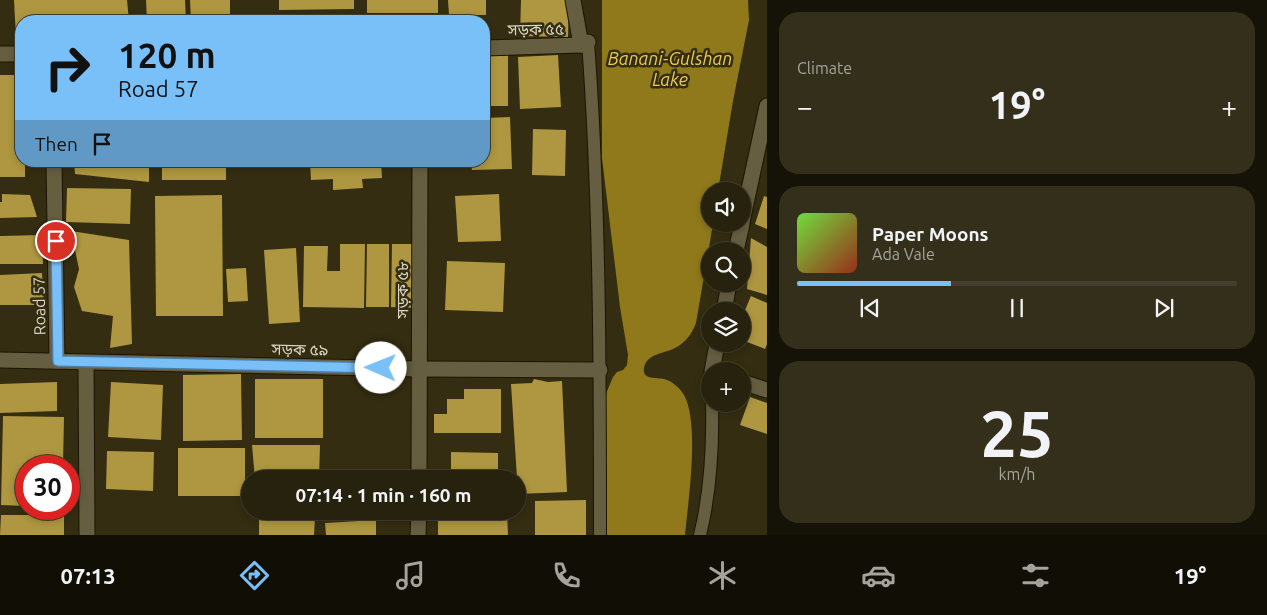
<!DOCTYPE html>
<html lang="en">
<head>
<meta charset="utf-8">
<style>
  :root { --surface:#27220d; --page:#332f1b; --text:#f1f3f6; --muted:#a4a49d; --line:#433f2e; --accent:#79bff8 }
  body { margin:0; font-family:Ubuntu,"Noto Sans Bengali",sans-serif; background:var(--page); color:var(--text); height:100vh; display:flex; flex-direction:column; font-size:19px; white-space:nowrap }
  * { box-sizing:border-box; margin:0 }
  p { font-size:16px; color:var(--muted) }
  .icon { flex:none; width:28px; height:28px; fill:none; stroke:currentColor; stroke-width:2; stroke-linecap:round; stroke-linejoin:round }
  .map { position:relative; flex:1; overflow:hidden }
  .drawer { display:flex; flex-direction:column; gap:12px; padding:12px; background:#151307; width:500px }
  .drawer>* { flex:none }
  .top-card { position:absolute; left:15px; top:15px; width:475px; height:152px; border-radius:20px; box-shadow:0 2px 8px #0003,0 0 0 1px var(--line); background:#79bff8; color:#111; overflow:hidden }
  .controls { position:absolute; left:701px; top:182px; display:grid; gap:10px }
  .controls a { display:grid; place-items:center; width:50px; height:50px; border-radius:50%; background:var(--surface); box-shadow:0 2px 8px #0003,0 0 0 1px var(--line); font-size:25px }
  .speed { position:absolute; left:15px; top:455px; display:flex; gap:10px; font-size:25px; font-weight:700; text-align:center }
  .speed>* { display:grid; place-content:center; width:65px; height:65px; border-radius:50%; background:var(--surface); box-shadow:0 2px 8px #0003,0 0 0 1px var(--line); line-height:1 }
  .speed .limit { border:8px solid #d22; background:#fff; color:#111 }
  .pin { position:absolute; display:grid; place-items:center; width:42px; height:42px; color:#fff; margin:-21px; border:2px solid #fff; border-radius:50%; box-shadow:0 1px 5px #0007 }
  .me { position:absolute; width:55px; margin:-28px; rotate:271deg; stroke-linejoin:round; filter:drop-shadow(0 0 4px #0008) }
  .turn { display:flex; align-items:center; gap:18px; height:105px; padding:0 20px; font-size:22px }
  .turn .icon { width:65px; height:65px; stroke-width:2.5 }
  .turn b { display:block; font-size:35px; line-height:42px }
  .then { display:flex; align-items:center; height:48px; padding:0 20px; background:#0003; gap:10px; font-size:19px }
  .big { font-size:38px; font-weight:700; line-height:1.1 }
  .drawer .card { flex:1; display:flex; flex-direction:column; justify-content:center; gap:8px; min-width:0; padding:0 18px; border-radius:20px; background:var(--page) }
  .drawer .dial { align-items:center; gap:0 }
  .dial b { font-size:65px; line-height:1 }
  .song { display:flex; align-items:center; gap:15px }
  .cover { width:60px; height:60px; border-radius:8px; background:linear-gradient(135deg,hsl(100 70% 55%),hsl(10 70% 35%)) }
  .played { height:5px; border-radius:2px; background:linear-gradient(90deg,var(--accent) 35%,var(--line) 35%) }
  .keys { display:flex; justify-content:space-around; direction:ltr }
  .heat { display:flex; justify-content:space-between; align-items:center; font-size:28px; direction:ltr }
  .trip { position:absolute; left:241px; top:470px; width:285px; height:50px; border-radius:25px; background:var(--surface); box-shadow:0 2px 8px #0003,0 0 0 1px var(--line); font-weight:700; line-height:50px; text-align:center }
  .dock { display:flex; height:80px; justify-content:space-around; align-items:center; background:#100e05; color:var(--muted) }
  .dock .icon { width:35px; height:35px }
  .dock .current { color:var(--accent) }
  .dock b { font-size:22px; color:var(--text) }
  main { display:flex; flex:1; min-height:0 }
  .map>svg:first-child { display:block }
  .water { fill:#8f791b }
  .building { fill:#ae9740 }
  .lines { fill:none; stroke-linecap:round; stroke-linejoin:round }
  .pedestrian-casing { stroke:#1c1500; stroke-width:14 }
  .minor-casing { stroke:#1c1500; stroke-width:17 }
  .pedestrian { stroke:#665e41; stroke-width:12 }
  .minor { stroke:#665e41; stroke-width:15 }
  .route-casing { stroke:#4f7ca1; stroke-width:12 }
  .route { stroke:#79bff8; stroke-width:9 }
  .labels { text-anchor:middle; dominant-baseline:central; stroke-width:5; stroke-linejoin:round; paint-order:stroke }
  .street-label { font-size:16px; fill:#d9d5c4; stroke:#342d11 }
  .water-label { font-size:18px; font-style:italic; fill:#e9ca54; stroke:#342d11 }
</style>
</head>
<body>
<main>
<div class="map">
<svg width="767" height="535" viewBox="0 0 767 535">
  <rect width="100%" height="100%" fill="#342d11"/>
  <!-- water -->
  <path class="water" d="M602,0H748L749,20L733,101L718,191H710V224H713L696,323C692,334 685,343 675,348C664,354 647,353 644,368C642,380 656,377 664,379C672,381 680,388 684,395C700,424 688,502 685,535H607L605,396L613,377L617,372L623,370L627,365L628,355L620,307L602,158Z"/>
  <!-- building -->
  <g class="building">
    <path d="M14,0H127L129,21H21V38H16Z"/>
    <path d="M146,0H185L186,21H147Z"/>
    <path d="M190,0H230V21H191Z"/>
    <path d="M279,0H354V9L279,10Z"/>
    <rect x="367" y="0" width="71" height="13"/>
    <path d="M448,0H486V15H449Z"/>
    <path d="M521,0H569L568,37L520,36Z"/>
    <rect x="484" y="55" width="24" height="51"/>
    <path d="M558,55L561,107L520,109L518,57Z"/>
    <path d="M0,75H21V161H25V177H0Z"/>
    <path d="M510,117L512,169L472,170L471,161H484V118Z"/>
    <path d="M533,129L566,130L565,176L532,175Z"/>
    <path d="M74,161H149V182L75,174Z"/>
    <rect x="162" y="161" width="64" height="19"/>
    <path d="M253,161H293V166L253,168Z"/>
    <path d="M310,161H381L382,178L362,179L363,188L333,190V179L311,180Z"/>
    <path d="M67,188L131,189L130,224L66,222Z"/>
    <path d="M2,194L30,195L37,217L0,218V202H2Z"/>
    <path d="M499,194L501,241L458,242L455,196Z"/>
    <path d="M222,195L223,316H156L155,196Z"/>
    <path d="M764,196L767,197V229L755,224Z"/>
    <path d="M71,231L129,240L132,344L110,348L113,316L82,311L74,287L79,269Z"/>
    <path d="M42,235L43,264H0V236Z"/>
    <path d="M751,238L767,247V295L747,289Z"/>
    <path d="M340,244H365L364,308L303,307L304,246H328L327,271H340Z"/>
    <path d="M367,244H389V307H366Z"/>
    <path d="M392,244H414V308L391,307Z"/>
    <path d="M296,248L300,322L269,324L264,250Z"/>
    <path d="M447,261L505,263L503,312L445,310Z"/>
    <path d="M246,268L248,301L228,302L226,269Z"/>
    <path d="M42,273L44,305H0V275Z"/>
    <path d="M751,296L767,303V344L765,349L742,340V317Z"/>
    <path d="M241,374L242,440L183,441V375Z"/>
    <rect x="255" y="379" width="68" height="59"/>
    <path d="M534,379L548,382L562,381L567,492L518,494L511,384L532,383Z"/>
    <path d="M57,382V411L0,413V384Z"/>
    <path d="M111,382L163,385L161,440L108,437Z"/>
    <path d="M464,389H501V433H434V414H447V399H464Z"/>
    <path d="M750,397L767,403V434L740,425Z"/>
    <path d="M3,416L64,417L63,466H26V506L1,505Z"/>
    <path d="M252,445H320L319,479H255Z"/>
    <rect x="178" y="448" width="67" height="48"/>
    <path d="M107,451L154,452L153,491L106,489Z"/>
    <path d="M451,452L498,453V479H451Z"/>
    <path d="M380,472L381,479H346V473Z"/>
    <path d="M586,500V535H535V501Z"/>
    <path d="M438,511H507L508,535H438Z"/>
    <path d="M1,515H64V535H0Z"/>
    <path d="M259,516L315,517L314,535H259Z"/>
    <path d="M376,520V535H326L325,523Z"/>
  </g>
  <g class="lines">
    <!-- pedestrian casing -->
    <g class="pedestrian-casing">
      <g id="pedestrian">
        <path d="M588,42C600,206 600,371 600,535"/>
        <path d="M700,535C710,494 713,446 712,404"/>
      </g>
    </g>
    <!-- minor casing -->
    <g class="minor-casing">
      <g id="minor">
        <path d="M573,0L581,45"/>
        <path d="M484,48L581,45L588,42"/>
        <path d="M0,54H21"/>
        <path d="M54,161L57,361"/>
        <path d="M742,222L767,106"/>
        <path d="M736,251L742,224"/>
        <path d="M724,311L729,284"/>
        <path d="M0,360L420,369L600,370"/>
        <path d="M86,363L87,535"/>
        <path d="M712,371L717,344"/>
        <path d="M742,382L767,390"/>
        <path d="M419,479L420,161"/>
        <path d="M418,535L419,511"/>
      </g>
    </g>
    <!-- pedestrian -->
    <use href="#pedestrian" class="pedestrian"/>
    <!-- minor -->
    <use href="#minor" class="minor"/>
  </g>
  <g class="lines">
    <!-- route casing -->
    <g class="route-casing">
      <path id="route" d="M56,241L58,361L381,368"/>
    </g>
    <!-- route -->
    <use href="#route" class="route"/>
  </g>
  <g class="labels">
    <!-- street labels -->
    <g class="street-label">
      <text transform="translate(536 29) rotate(-1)">সড়ক ৫৫</text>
      <text transform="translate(402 290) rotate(-90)">সড়ক ৫৮</text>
      <text transform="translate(39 306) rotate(-91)">Road 57</text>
      <text transform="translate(300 349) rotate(1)">সড়ক ৫৯</text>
    </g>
    <!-- water labels -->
    <g class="water-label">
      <text x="670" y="58">Banani-Gulshan<tspan x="670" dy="21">Lake</tspan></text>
    </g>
  </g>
</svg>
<div class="controls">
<a><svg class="icon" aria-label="sound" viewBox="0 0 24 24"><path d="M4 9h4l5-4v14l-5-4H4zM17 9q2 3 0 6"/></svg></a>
<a><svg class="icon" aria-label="search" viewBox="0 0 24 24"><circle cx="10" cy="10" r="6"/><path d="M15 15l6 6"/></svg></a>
<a><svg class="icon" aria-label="layers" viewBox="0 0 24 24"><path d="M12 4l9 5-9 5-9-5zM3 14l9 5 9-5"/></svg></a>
<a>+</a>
</div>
<div class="speed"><div class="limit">30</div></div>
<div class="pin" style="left:56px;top:241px;background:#d93025"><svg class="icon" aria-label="arrive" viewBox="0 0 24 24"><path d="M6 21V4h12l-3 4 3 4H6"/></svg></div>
<svg class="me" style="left:381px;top:368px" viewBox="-20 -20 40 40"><circle r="19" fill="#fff"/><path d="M0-13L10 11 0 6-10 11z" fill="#79bff8"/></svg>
<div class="trip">07:14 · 1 min · 160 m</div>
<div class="top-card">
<div class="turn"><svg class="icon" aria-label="right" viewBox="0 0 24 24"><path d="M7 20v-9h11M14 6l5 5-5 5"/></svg><div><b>120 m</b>Road 57</div></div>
<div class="then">Then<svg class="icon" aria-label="arrive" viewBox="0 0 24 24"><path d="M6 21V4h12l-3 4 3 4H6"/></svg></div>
</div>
</div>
<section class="drawer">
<div class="card"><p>Climate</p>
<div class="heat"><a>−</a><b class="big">19°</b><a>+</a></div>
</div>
<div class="card">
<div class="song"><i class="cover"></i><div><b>Paper Moons</b><p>Ada Vale</p></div></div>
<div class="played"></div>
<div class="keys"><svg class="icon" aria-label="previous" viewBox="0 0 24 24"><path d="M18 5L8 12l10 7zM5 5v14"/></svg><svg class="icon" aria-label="pause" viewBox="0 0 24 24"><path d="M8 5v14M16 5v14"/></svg><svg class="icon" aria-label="next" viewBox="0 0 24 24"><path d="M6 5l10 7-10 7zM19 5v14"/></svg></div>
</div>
<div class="card dial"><b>25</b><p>km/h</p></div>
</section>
</main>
<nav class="dock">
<b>07:13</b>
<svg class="icon current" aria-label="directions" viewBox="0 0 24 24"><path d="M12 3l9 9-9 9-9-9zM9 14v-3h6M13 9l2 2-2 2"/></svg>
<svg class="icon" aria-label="music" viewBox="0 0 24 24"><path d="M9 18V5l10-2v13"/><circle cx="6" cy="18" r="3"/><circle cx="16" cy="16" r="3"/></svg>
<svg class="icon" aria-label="phone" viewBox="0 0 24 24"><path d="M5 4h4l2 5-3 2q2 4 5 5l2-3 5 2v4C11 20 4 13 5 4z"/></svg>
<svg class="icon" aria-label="climate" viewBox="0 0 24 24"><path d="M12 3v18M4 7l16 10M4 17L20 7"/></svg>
<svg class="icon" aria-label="car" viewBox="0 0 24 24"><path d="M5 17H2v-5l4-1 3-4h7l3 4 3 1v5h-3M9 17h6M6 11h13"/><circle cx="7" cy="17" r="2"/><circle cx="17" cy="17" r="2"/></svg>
<svg class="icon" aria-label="filters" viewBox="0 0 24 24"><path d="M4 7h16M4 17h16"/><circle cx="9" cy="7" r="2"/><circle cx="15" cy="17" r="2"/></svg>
<b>19°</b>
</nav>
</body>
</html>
